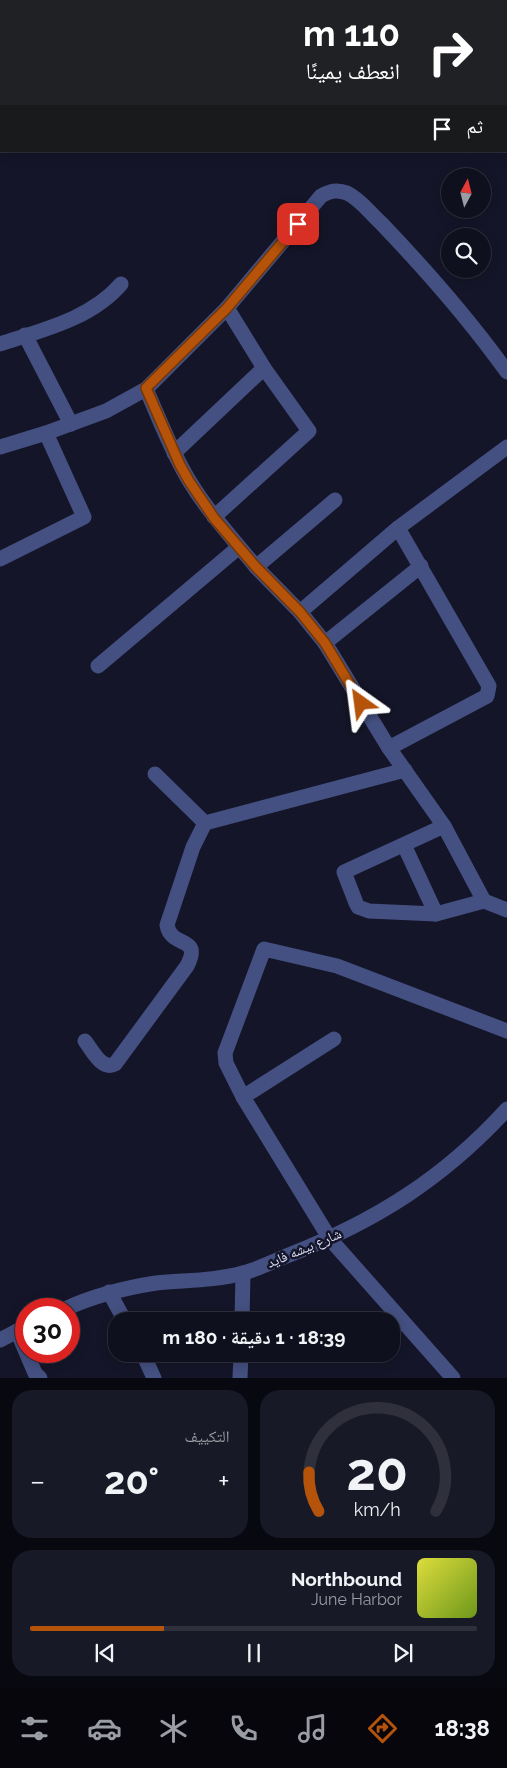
<!DOCTYPE html>
<html lang="ar">
<head>
<meta charset="utf-8">
<style>
  :root { --surface:#0f101e; --page:#181927; --text:#f1f3f6; --muted:#9b9da4; --line:#2f303c; --accent:#b45309 }
  body { margin:0; font-family:Raleway,"Noto Naskh Arabic",sans-serif; background:var(--page); color:var(--text); direction:rtl; height:100vh; display:flex; flex-direction:column; font-size:19px; white-space:nowrap }
  * { box-sizing:border-box; margin:0 }
  p { font-size:16px; color:var(--muted) }
  .icon { flex:none; width:28px; height:28px; fill:none; stroke:currentColor; stroke-width:2; stroke-linecap:round; stroke-linejoin:round }
  .map { position:relative; height:1378px; overflow:hidden; direction:ltr }
  .panel { display:flex; flex-direction:column; gap:12px; padding:12px; background:#080910; flex:1 }
  .panel>* { flex:none }
  .guide { position:absolute; left:0px; top:0px; width:508px; height:152px; box-shadow:0 2px 12px #0003,0 0 0 1px var(--line); direction:rtl; background:#202124; color:#fff; overflow:hidden }
  .needle { width:32px; rotate:7deg }
  .fabs { position:absolute; left:441px; top:168px; display:grid; gap:10px }
  .fabs a { display:grid; place-items:center; width:50px; height:50px; border-radius:50%; background:var(--surface); box-shadow:0 2px 12px #0003,0 0 0 1px var(--line); font-size:25px }
  .speed { position:absolute; left:15px; top:1298px; display:flex; gap:10px; font-size:25px; font-weight:700; text-align:center }
  .speed>* { display:grid; place-content:center; width:65px; height:65px; border-radius:50%; background:var(--surface); box-shadow:0 2px 12px #0003,0 0 0 1px var(--line); line-height:1 }
  .speed .limit { border:8px solid #d22; background:#fff; color:#111 }
  .pin { position:absolute; display:grid; place-items:center; width:42px; height:42px; color:#fff; margin:-21px; border-radius:10px; box-shadow:0 2px 8px #0006 }
  .me { position:absolute; width:55px; margin:-28px; rotate:329deg; stroke-linejoin:round; filter:drop-shadow(0 0 4px #0008) }
  .turn { display:flex; align-items:center; gap:18px; height:105px; padding:0 25px; font-size:22px }
  .turn .icon { width:65px; height:65px; stroke-width:2.5 }
  .turn b { display:block; font-size:35px; line-height:42px }
  .then { display:flex; align-items:center; height:48px; padding:0 25px; background:#0003; gap:10px; font-size:19px }
  .big { font-size:38px; font-weight:700; line-height:1.1 }
  .panel .card { flex:1; display:flex; flex-direction:column; justify-content:center; gap:8px; min-width:0; padding:0 18px; border-radius:20px; background:var(--page) }
  .panel .dial { align-items:center; gap:0 }
  .dial svg { height:130px; overflow:visible; fill:none; stroke:var(--line); stroke-width:7; stroke-linecap:round; text-anchor:middle }
  .dial text { fill:var(--text); stroke:none }
  .song { display:flex; align-items:center; gap:15px }
  .cover { width:60px; height:60px; border-radius:8px; background:linear-gradient(135deg,hsl(60 70% 55%),hsl(80 70% 35%)) }
  .played { height:5px; border-radius:2px; background:linear-gradient(90deg,var(--accent) 30%,var(--line) 30%) }
  .keys { display:flex; justify-content:space-around; direction:ltr }
  .heat { display:flex; justify-content:space-between; align-items:center; font-size:28px; direction:ltr }
  .panel .tiles { flex:1; display:grid; gap:12px; grid-template-columns:1fr 1fr }
  .card:last-child { grid-column:span 2 }
  .trip { position:absolute; left:108px; top:1312px; width:292px; height:50px; border-radius:20px; background:var(--surface); box-shadow:0 2px 12px #0003,0 0 0 1px var(--line); font-weight:700; line-height:50px; text-align:center; direction:rtl }
  .menu { display:flex; height:80px; justify-content:space-around; align-items:center; background:#06060c; color:var(--muted) }
  .menu .icon { width:35px; height:35px }
  .menu .on { color:var(--accent) }
  .menu b { font-size:22px; color:var(--text) }
  .map>svg:first-child { display:block }
  .lines { fill:none; stroke-linecap:round; stroke-linejoin:round }
  .minor { stroke:#445081; stroke-width:15 }
  .route-casing { stroke:#753606; stroke-width:12 }
  .route { stroke:#b45309; stroke-width:9 }
  .labels { text-anchor:middle; dominant-baseline:central; stroke-width:5; stroke-linejoin:round; paint-order:stroke }
  .street-label { font-size:14px; fill:#dee1fb; stroke:#141528 }
</style>
</head>
<body>
<div class="map">
<svg width="507" height="1378" viewBox="0 0 507 1378">
  <rect width="100%" height="100%" fill="#141528"/>
  <g class="lines">
    <!-- minor -->
    <g class="minor">
      <path d="M25,335L71,424"/>
      <path d="M0,344C42,330 91,319 121,284"/>
      <path d="M146,389C160,420 172,453 190,482C209,513 233,539 256,567L335,500"/>
      <path d="M0,447L46,433L106,411L146,389L227,308L321,196C330,191 337,189 347,193C360,199 370,213 381,223C426,270 469,319 507,372"/>
      <path d="M174,453L264,368"/>
      <path d="M214,517L309,431L264,368L227,308"/>
      <path d="M0,559L84,517L46,433"/>
      <path d="M421,566L325,643L389,748L444,826L484,901"/>
      <path d="M256,567L300,612L325,643"/>
      <path d="M300,612L398,528L507,447"/>
      <path d="M98,666L239,547"/>
      <path d="M389,748L487,696L489,686L398,528"/>
      <path d="M155,774L205,823"/>
      <path d="M444,826L344,872L356,903L358,907L369,911L436,914L484,901L507,910"/>
      <path d="M404,845L436,914"/>
      <path d="M85,1041C92,1050 102,1071 115,1064L187,966C203,935 171,949 167,925L193,847L205,823L405,770"/>
      <path d="M243,1097L334,1039"/>
      <path d="M109,1292L125,1321"/>
      <path d="M65,1309C95,1295 124,1288 156,1283C185,1280 214,1281 243,1273C258,1269 274,1261 289,1255C376,1221 444,1178 507,1109"/>
      <path d="M242,1321L243,1273"/>
      <path d="M17,1331L35,1373L40,1378"/>
      <path d="M0,1340L25,1327"/>
      <path d="M143,1354L154,1378"/>
      <path d="M240,1378L241,1354"/>
      <path d="M453,1378L330,1239L243,1097L226,1063L225,1053L264,949L337,966L507,1031"/>
    </g>
  </g>
  <g class="lines">
    <!-- route casing -->
    <g class="route-casing">
      <path id="route" d="M298,224L227,308L146,388L180,465L189,481L214,518L256,567L300,612L325,643L361,703"/>
    </g>
    <!-- route -->
    <use href="#route" class="route"/>
  </g>
  <g class="labels">
    <!-- street labels -->
    <g class="street-label">
      <text transform="translate(304 1248) rotate(-23)">شارع بيشه فايد</text>
    </g>
  </g>
</svg>
<div class="fabs">
<a><svg class="needle" viewBox="-14 -14 28 28"><path d="M0-13l5 13h-10z" fill="#e53935"/><path d="M0 13l5-13h-10z" fill="#9b9da4"/></svg></a>
<a><svg class="icon" aria-label="search" viewBox="0 0 24 24"><circle cx="10" cy="10" r="6"/><path d="M15 15l6 6"/></svg></a>
</div>
<div class="speed"><div class="limit">30</div></div>
<div class="pin" style="left:298px;top:224px;background:#d93025"><svg class="icon" aria-label="arrive" viewBox="0 0 24 24"><path d="M6 21V4h12l-3 4 3 4H6"/></svg></div>
<svg class="me" style="left:361px;top:703px" viewBox="-20 -20 40 40"><path d="M0-17L14 15 0 8-14 15z" fill="#b45309" stroke="#fff" stroke-width="4"/></svg>
<div class="trip">18:39 · 1 دقيقة · 180 m</div>
<div class="guide">
<div class="turn"><svg class="icon" aria-label="right" viewBox="0 0 24 24"><path d="M7 20v-9h11M14 6l5 5-5 5"/></svg><div><b>110 m</b>انعطف يمينًا</div></div>
<div class="then">ثم<svg class="icon" aria-label="arrive" viewBox="0 0 24 24"><path d="M6 21V4h12l-3 4 3 4H6"/></svg></div>
</div>
</div>
<section class="panel">
<div class="tiles">
<div class="card dial"><svg viewBox="0 0 100 80">
<path d="M14 69A42 42 0 1 1 86 69"/>
<path d="M14 69A42 42 0 0 1 8 45" stroke="#b45309"/>
<text x="50" y="56" font-size="32" font-weight="700">20</text>
<text x="50" y="72" font-size="11">km/h</text>
</svg></div>
<div class="card"><p>التكييف</p>
<div class="heat"><a>−</a><b class="big">20°</b><a>+</a></div>
</div>
<div class="card">
<div class="song"><i class="cover"></i><div><b>Northbound</b><p>June Harbor</p></div></div>
<div class="played"></div>
<div class="keys"><svg class="icon" aria-label="previous" viewBox="0 0 24 24"><path d="M18 5L8 12l10 7zM5 5v14"/></svg><svg class="icon" aria-label="pause" viewBox="0 0 24 24"><path d="M8 5v14M16 5v14"/></svg><svg class="icon" aria-label="next" viewBox="0 0 24 24"><path d="M6 5l10 7-10 7zM19 5v14"/></svg></div>
</div>
</div>
</section>
<nav class="menu">
<b>18:38</b>
<svg class="icon on" aria-label="directions" viewBox="0 0 24 24"><path d="M12 3l9 9-9 9-9-9zM9 14v-3h6M13 9l2 2-2 2"/></svg>
<svg class="icon" aria-label="music" viewBox="0 0 24 24"><path d="M9 18V5l10-2v13"/><circle cx="6" cy="18" r="3"/><circle cx="16" cy="16" r="3"/></svg>
<svg class="icon" aria-label="phone" viewBox="0 0 24 24"><path d="M5 4h4l2 5-3 2q2 4 5 5l2-3 5 2v4C11 20 4 13 5 4z"/></svg>
<svg class="icon" aria-label="climate" viewBox="0 0 24 24"><path d="M12 3v18M4 7l16 10M4 17L20 7"/></svg>
<svg class="icon" aria-label="car" viewBox="0 0 24 24"><path d="M5 17H2v-5l4-1 3-4h7l3 4 3 1v5h-3M9 17h6M6 11h13"/><circle cx="7" cy="17" r="2"/><circle cx="17" cy="17" r="2"/></svg>
<svg class="icon" aria-label="filters" viewBox="0 0 24 24"><path d="M4 7h16M4 17h16"/><circle cx="9" cy="7" r="2"/><circle cx="15" cy="17" r="2"/></svg>
</nav>
</body>
</html>
